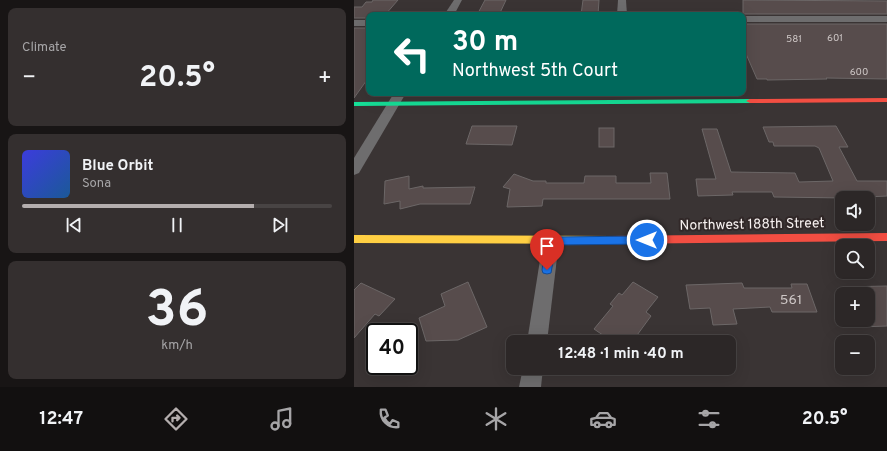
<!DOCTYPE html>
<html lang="en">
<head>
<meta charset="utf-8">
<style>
  :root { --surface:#2c2727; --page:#342f2f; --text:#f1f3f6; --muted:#a6a5a7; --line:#484444; --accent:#b4aeae }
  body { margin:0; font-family:Overpass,sans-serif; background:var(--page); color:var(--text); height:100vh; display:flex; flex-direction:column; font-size:15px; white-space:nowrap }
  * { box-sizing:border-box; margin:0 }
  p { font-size:13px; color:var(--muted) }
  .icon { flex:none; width:22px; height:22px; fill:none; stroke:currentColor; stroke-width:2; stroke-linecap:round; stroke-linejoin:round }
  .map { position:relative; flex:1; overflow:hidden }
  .details { display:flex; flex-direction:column; gap:8px; padding:8px; background:#181515; width:354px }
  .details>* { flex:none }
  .guide { position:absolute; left:12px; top:12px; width:380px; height:84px; border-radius:8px; box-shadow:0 4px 16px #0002,0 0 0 1px var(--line); background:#00695c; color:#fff; overflow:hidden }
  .fabs { position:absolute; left:481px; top:191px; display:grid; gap:8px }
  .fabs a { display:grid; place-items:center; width:40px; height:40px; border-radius:8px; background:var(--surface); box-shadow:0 4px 16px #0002,0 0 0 1px var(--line); font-size:20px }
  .speed { position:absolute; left:12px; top:323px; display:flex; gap:8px; font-size:20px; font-weight:700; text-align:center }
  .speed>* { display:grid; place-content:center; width:52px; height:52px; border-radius:50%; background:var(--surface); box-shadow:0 4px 16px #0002,0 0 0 1px var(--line); line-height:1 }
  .speed .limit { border:2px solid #111; border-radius:6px; background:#fff; color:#111 }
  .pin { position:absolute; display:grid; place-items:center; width:34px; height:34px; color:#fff; margin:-41px -17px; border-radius:50% 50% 50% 0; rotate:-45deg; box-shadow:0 0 4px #0007 }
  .pin .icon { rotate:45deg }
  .me { position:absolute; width:44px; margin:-22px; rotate:270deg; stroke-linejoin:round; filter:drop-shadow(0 0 3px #0008) }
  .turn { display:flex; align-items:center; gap:14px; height:84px; padding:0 20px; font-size:18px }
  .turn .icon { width:52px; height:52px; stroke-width:2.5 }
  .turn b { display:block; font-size:28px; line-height:34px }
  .big { font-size:30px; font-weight:700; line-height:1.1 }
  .details .widget { flex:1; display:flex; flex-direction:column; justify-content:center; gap:6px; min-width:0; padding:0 14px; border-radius:8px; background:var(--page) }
  .details .dial { align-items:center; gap:0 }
  .dial b { font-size:52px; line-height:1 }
  .song { display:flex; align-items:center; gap:12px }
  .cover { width:48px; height:48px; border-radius:6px; background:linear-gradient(135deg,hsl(240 70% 55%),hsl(210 70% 35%)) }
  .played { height:4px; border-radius:2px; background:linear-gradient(90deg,var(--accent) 75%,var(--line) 75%) }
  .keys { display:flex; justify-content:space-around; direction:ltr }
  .heat { display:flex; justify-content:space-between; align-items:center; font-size:22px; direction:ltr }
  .trip { position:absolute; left:152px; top:335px; width:230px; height:40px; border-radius:8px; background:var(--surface); box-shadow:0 4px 16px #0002,0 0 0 1px var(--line); font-weight:700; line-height:40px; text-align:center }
  .dock { display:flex; height:64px; justify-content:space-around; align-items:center; background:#121010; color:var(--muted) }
  .dock .icon { width:28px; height:28px }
  .dock .active { color:var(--accent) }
  .dock b { font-size:18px; color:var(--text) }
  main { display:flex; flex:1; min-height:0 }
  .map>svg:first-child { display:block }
  .building { fill:#574c4c; stroke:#6c6767 }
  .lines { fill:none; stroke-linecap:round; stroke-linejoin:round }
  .street { fill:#6e6d6e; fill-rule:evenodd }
  .fast { fill:#16e098; fill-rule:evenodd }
  .slow { fill:#ffcf43; fill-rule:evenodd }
  .jam { fill:#f24e42; fill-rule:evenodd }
  .route { fill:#1a73e8; stroke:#114b97 }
  .labels { text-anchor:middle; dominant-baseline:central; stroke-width:4; stroke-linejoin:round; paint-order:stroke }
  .far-number-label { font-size:10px; fill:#cec7c6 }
  .street-label { font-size:14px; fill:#f6f0ef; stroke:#312828 }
  .near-number-label { font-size:14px; fill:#cec7c6 }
</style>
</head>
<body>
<main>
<section class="details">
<div class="widget"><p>Climate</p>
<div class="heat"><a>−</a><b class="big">20.5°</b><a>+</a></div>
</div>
<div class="widget">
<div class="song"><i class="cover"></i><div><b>Blue Orbit</b><p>Sona</p></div></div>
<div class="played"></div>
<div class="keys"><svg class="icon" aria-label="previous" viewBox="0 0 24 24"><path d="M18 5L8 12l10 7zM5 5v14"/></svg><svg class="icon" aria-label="pause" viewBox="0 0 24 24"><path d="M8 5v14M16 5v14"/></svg><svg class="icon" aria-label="next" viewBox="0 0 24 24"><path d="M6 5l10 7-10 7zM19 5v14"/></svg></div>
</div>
<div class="widget dial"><b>36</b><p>km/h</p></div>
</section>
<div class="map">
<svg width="533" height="387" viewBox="0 0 533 387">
  <rect width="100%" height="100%" fill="#3a3434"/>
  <!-- building -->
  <g class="building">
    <path d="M19,0H44L31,15H15V18H0V7H8L12,2H18Z"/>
    <path d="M131,0H152L145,15H123Z"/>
    <path d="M229,0H245L244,15H227Z"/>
    <path d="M389,0L533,1V14H389Z"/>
    <path d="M389,24H533V79L472,78L473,79L413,80V79H403L389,47Z"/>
    <path d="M0,28H15V77L0,98Z"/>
    <path d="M118,126H163L158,145L112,144Z"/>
    <path d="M482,126L494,147H485L503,181H533V196L492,198L420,197L418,192H378L379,195L344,196L342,179H362L348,129H363L377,172L441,173L445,182L479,181L465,148L461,146H420L419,142H415L409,127Z"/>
    <rect x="245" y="128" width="15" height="19"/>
    <path d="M296,173H313L316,199H189L188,206L153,207L156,189L149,187L160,174L179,181H192V183H230L231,176H262V183H297Z"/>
    <path d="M55,176V189L69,186V188L121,187L116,204H66L46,209V201L30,204L31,181Z"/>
    <path d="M114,282L133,327L104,340L72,341L65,318L91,306L87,294Z"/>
    <path d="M279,282L304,297L292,312L297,316L278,342H259L240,329L259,306L256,304L265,293L268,295Z"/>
    <path d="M7,283L41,299L25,316L21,314L0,338V290Z"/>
    <path d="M388,283L390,288H438L437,284H453L463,312H418L416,307L379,309L383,324L359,325L356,308L336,309L332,285Z"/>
    <path d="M533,286V326L506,327L503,320H514V294H492L489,287Z"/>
  </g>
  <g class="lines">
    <!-- street -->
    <g class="street">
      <path d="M100,0H108L100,15H90Z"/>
      <path d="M264,0H272L273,15H263Z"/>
      <rect x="389" y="16" width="144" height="6"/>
      <rect x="0" y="20" width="15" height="6"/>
      <path d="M40,93H52L5,173L0,175V158Z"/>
      <path d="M197,234L203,236L205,241L193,342H173L189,241L191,236Z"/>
      <path d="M169,368H189L187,387H165Z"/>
    </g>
    <!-- fast -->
    <path class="fast" d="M396,99L400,101L399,103L0,106V102Z"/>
    <!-- slow -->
    <path class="slow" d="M0,235L258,236L262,237L263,240L262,243L258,244L0,243Z"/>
    <!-- jam -->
    <g class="jam">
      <path d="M533,98V102L396,103L392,101L396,99Z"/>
      <path d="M533,233V241L258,244L254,243L253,240L254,237L258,236Z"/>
    </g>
  </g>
  <!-- route -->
  <path class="route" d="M293,236L297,237L298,240L297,242L293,244L202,245L197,273L193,274L189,273L188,270L192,241L194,238L197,237Z"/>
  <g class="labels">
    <!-- far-number labels -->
    <g class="far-number-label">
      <text x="481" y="38">601</text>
      <text x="440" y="39">581</text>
      <text x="505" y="72">600</text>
    </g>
    <!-- street labels -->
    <g class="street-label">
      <text transform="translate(398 225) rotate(-1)">Northwest 188th Street</text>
    </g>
    <!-- near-number labels -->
    <g class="near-number-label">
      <text x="437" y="300">561</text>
    </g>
  </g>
</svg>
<div class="fabs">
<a><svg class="icon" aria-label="sound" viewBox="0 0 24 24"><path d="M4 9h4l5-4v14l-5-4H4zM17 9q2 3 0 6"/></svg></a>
<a><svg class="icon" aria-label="search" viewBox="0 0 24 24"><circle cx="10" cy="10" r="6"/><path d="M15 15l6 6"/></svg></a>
<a>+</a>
<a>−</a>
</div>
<div class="speed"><div class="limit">40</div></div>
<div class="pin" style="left:193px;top:270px;background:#d93025"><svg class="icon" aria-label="arrive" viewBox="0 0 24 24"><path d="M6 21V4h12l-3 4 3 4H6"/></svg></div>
<svg class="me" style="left:293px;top:240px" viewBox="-20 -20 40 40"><circle r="17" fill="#1a73e8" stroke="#fff" stroke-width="3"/><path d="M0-11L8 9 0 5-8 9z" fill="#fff"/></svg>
<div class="trip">12:48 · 1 min · 40 m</div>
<div class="guide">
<div class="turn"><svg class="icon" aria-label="left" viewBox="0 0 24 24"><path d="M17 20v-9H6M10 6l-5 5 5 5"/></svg><div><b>30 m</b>Northwest 5th Court</div></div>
</div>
</div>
</main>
<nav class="dock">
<b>12:47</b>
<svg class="icon active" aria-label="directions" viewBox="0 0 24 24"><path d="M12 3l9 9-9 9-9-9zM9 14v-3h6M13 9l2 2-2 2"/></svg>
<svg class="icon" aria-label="music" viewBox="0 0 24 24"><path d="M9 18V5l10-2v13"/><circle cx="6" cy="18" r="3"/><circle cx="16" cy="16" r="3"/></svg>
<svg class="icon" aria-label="phone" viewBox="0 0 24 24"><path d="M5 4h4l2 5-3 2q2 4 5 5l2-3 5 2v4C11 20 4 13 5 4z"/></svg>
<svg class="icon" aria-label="climate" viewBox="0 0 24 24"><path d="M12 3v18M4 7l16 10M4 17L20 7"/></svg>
<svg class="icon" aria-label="car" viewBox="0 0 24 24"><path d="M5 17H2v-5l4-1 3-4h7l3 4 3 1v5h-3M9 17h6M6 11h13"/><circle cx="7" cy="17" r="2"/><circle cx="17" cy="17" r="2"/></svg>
<svg class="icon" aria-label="filters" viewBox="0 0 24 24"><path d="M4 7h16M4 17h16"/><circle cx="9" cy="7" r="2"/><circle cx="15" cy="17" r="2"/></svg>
<b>20.5°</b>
</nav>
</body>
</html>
